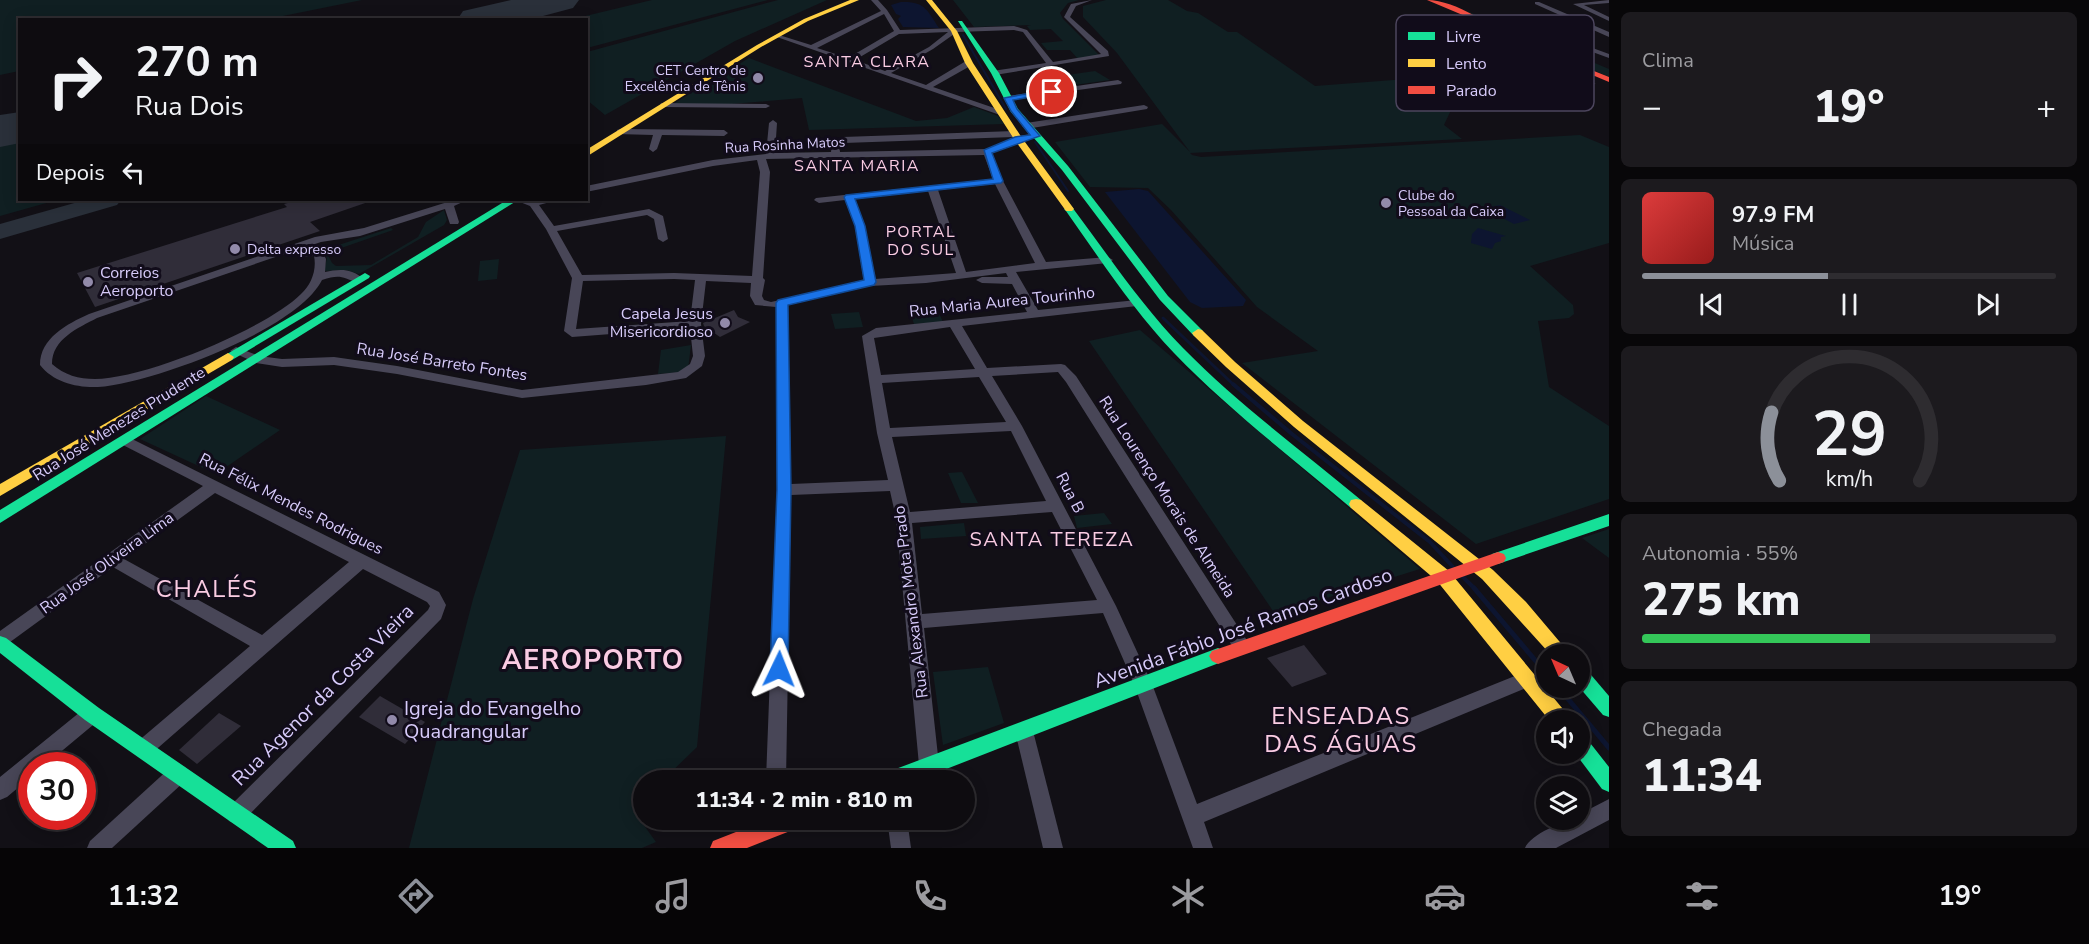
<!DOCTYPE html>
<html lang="pt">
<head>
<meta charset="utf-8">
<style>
  :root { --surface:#0e0c10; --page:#1c1a1e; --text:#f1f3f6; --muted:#9b9b9f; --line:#2e2c30; --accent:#8c9099 }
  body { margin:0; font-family:"Nunito Sans",sans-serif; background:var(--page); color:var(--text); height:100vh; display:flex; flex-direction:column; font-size:22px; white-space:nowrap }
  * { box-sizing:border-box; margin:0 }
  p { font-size:20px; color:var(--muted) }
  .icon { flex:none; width:33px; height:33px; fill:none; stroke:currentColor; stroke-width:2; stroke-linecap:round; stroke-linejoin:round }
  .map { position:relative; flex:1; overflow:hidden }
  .drawer { display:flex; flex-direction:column; gap:12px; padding:12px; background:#080709; width:480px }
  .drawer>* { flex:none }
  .banner { position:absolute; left:18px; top:18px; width:570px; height:183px; border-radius:0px; box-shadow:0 3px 15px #0003,0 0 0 2px var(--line); background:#0e0c10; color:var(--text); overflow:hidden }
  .needle { width:39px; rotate:316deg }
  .fabs { position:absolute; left:1536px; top:644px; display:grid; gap:12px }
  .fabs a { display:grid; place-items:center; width:54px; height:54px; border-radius:50%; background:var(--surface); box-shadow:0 3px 15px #0003,0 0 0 2px var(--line); font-size:30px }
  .speed { position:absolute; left:18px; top:752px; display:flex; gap:12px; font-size:30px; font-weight:700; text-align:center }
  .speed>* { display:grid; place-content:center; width:78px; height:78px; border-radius:50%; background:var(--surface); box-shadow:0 3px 15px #0003,0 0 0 2px var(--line); line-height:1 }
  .speed .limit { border:9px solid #d22; background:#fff; color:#111 }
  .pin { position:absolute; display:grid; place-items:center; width:51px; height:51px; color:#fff; margin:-26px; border:3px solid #fff; border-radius:50%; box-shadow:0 2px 6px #0007 }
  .me { position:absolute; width:66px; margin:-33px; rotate:2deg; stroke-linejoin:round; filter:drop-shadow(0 0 4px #0008) }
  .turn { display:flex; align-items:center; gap:21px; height:126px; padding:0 18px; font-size:27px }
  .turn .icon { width:78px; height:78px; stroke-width:2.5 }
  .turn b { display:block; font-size:42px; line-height:51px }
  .then { display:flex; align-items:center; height:57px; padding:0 18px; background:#0003; gap:12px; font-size:22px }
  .big { font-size:45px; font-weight:800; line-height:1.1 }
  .drawer .widget { flex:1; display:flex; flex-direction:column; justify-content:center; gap:9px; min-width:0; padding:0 21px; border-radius:9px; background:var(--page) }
  .drawer .dial { align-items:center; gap:0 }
  .dial svg { height:156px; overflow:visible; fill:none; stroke:var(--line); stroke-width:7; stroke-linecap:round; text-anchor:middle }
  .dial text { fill:var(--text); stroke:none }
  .song { display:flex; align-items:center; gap:18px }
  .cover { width:72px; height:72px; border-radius:9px; background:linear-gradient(135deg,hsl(0 70% 55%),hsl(0 70% 35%)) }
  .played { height:6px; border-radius:3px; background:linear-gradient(90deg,var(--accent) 45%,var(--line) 45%) }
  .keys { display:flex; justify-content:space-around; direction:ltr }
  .heat { display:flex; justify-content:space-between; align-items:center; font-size:33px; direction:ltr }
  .charge { height:9px; border-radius:4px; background:linear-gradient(90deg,#34c759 55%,var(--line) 0) }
  .trip { position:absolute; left:633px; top:770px; width:342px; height:60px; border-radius:30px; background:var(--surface); box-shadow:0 3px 15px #0003,0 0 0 2px var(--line); font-weight:800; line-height:60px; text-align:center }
  .dock { display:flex; height:96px; justify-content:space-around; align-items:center; background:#060506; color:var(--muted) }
  .dock .icon { width:42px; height:42px }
  .dock .on { color:var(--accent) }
  .dock b { font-size:27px; color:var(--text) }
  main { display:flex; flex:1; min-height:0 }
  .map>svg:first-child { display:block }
  .green { fill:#101f22 }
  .water { fill:#0d1530 }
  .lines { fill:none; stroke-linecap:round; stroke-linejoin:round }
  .stream-far3 { stroke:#0d1530; stroke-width:2 }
  .stream-far2 { stroke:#0d1530; stroke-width:3 }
  .stream-far1 { stroke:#0d1530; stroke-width:4 }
  .stream { stroke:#0d1530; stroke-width:5 }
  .taxiway { fill:#2a303a; fill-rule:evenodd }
  .runway { fill:#2a303a; fill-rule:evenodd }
  .building { fill:#302d39 }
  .street { fill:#484657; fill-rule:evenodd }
  .fast { fill:#16e098; fill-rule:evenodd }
  .slow { fill:#ffcf43; fill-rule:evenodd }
  .jam { fill:#f24e42; fill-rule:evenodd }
  .route { fill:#1a73e8; stroke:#114b97; stroke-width:1.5 }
  .poi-dot { fill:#928aaa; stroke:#110c1a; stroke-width:2 }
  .labels { text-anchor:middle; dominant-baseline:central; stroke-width:6; stroke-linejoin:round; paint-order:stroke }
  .far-poi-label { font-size:14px; fill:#d7cbfa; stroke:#110c1a; text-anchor:start }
  .far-street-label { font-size:14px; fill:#d7cbfa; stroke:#110c1a }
  .far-quarter-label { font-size:16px; letter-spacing:1.5px; fill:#facce3; stroke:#110c1a }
  .poi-label { font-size:16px; fill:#d7cbfa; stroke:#110c1a; text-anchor:start }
  .street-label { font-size:16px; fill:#d7cbfa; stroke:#110c1a }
  .quarter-label { font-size:20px; letter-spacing:1.5px; fill:#facce3; stroke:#110c1a }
  .near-street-label { font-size:20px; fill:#d7cbfa; stroke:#110c1a }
  .near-poi-label { font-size:20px; fill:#d7cbfa; stroke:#110c1a; text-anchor:start }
  .near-quarter-label { font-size:24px; letter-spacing:1.5px; fill:#facce3; stroke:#110c1a }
  .near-district-label { font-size:27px; font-weight:bold; letter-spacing:1.5px; fill:#facce3; stroke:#110c1a }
  .key { fill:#110c1a; stroke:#4c455d; stroke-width:1.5 }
  .key-label { font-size:16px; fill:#d7cbfa }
</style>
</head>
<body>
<main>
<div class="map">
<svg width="1609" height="848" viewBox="0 0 1609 848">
  <rect width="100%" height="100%" fill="#121016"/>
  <!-- green -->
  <g class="green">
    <path d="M0,0H362L268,19L20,20L19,71L0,75Z"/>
    <path d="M652,0H768L587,48L586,20L573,19Z"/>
    <path d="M778,0H827L735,41L605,115L587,100V52Z"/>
    <path d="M953,0H1079L1068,3L1060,13L1063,19L1100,56L1078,59L1070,50H1047L1041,43L1063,41L1051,29L1030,30L1027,26L1031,25L974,27Z"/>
    <path d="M1106,0H1168L1187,11L1198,13L1228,32H1237L1315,86L1472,74L1516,94L1527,103H1474L1451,110L1444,125L1462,139L1190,153L1192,155L1201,157L1580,135L1609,147V243L1530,266L1573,305L1574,314L1569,318L1538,321L1549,387L1609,426V499L1476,544L1242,363L1318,351L1257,307L1171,210L1148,188L1090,187L1055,142L1162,124L1190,152L1117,53L1083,17V6Z"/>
    <path d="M1461,9L1556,45L1539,44L1533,46Z"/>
    <path d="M1547,47L1559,48L1609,69V77L1542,48Z"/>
    <path d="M749,58L916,121L947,118L974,107L998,116L1004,124L809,130L802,98L720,105L673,104Z"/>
    <path d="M1095,71L1110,80L1060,87L1046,78Z"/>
    <path d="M19,138L20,200H57L0,216V143Z"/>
    <path d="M444,210L447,220L444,225L359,274L346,270L324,271L327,258L320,251L391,228L393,230L327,253L332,263L336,266L371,265L418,237L426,222Z"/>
    <path d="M499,259L497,279L478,281L480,261Z"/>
    <path d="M936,307L943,322L914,324L909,309Z"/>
    <path d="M859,312L863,327L835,329L831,314Z"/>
    <path d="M1140,330L1420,569L1275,614L1089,341Z"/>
    <path d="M691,345L688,369L683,372L658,374L661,350Z"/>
    <path d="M206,396L280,430L216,474L140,439Z"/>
    <path d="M726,436L697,747L663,780H644L643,799L633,810L656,842L642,848H409L473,599L520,450Z"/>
    <path d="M962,472L978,503H961L948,473Z"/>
    <path d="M1104,513L1112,524L1077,528L1074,516Z"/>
    <path d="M964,523L966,536L921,539L920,527Z"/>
    <path d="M1609,529V558L1582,538Z"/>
    <path d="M988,667L1004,723L943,745L933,672Z"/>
  </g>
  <!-- water -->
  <g class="water">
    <path d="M901,2C925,1 927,10 939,28L903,27L898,19L901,16L896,14L891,5Z"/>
    <path d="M1139,189L1148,191L1246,300L1243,306L1202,308L1190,302L1105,192Z"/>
    <path d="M1500,205L1530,220L1514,224L1484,208Z"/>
    <path d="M1478,228L1506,236L1501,237V241L1495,243L1492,249L1471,243L1472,234Z"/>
  </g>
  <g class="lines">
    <!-- stream-far3 -->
    <g class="stream-far3">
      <path d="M963,35L1006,109"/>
      <path d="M1035,142L1068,191"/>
    </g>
    <!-- stream-far2 -->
    <path class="stream-far2" d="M1163,318L1235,386"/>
    <!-- stream-far1 -->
    <g class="stream-far1">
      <path d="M1233,384L1292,434L1430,542L1453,567"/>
      <path d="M1463,577L1476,590"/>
    </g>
    <!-- stream -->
    <g class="stream">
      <path d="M1474,588L1546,673"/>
      <path d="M1558,687L1609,748"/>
    </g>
    <!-- taxiway -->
    <path class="taxiway" d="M85,200H121L117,205L0,239V224Z"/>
    <!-- runway -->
    <g class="runway">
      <path d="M511,0H579L573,8L528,20H457L463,11Z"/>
      <path d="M20,112V143L0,147V115Z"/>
    </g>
  </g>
  <!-- building -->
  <g class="building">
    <path d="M1539,57L1571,71H1569L1596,84L1569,86L1542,74H1535L1502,59Z"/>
    <path d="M299,200H371V201L310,222L320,231L95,307L77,273L287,207L284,204Z"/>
    <path d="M734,310L738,317L750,322L720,337L704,326L703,323Z"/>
    <path d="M1304,645L1327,674L1292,687L1267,658Z"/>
    <path d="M380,696L425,722L405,744L359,717Z"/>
    <path d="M219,713L241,726L197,764L179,750Z"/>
  </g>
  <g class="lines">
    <!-- street -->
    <g class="street">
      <path d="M871,0H878L887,10L900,30L1014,26L1027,30L1053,62L1101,54L1064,17L1071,4L1092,0L1076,6L1070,17L1108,51L1109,56L995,75H992V71L1046,63L1023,32L1014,30L957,32L933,49L891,73L926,85L966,61H972V65L933,87L1003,111V115H1000L774,36L779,35L811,45L881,11ZM884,14L894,31L848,58L817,48ZM948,32L929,47L885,71L855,60L899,34Z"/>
      <path d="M1609,0V3L1584,5L1609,17V21L1573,4Z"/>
      <path d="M1535,2H1539L1609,32V37L1535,4Z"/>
      <path d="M1526,30L1546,31L1609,54V58L1543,34L1524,33Z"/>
      <path d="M1118,80L1122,82L1121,84L1008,100L1004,98L1008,96Z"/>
      <path d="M661,103L766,104L770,106L766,108L664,107L660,105Z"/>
      <path d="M1144,105L1148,107L1147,109L1026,129L1022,126L1026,123Z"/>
      <path d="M773,120L777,123L775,153L831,152L832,141L843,137L1014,131L1018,134L1014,137L844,143L839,144L840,152L986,149L1015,137L1036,133L1040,136L1020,141L992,153L1003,181L1046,262L1108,257L1113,260L1108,263L1016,272L1038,310L1137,300L1143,303L1137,306L962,326L987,368L1061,364L1065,365L1076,376L1248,642L1251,647L1248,652L1242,654L1236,652L1066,382L1058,372L992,376L1022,426L1116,606L1152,684L1197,804L1527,671L1533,673L1536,679L1533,685L1204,822L1213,848H1193L1134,684L1103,613L924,628L939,765L936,772L929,774L922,772L919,765L896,518L890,491L791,495L786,780H766L777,490L776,307L755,305L750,296L751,283L706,281L701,324L705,356L702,366L686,378L646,385L522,398L397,374L334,365L282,367L256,363L230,351L236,347L259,356L282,359L334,357L397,366L522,390L678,372L690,364L693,356L690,328L572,337L564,331L572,278L546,229L530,206L515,200H551L550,202L539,205L554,226L649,209L663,216L668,239L663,242L658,239L654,219L647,215L557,231L582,275L674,273L752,276L760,172L757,160L713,166L586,192V186L713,160L766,154L769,123ZM984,155L993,179L816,198L814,200L819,203L845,200L855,226L864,281L771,302L764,300L762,296L765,280L763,278L770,172L766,159ZM995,184L1035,263L966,272L938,190ZM928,191L956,273L875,279L865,226L855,199ZM1006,273L1008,277H982L976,280L982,283L1012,284L1027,312L876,328L862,336L877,433L888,480L791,484L788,305L870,286L926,283ZM674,279L695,280L690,321L576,329L583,281ZM950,327L975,369L881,375L874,338ZM979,377L1006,422L890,428L882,383ZM1011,431L1046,501L910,512L892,437ZM1052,512L1097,600L922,614L912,523Z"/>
      <path d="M620,129L724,130L728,133L724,136L662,135L657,149L653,152L649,149L653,135L617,134V130Z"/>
      <path d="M454,200H467L454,206L459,222L458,224H450L445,209L360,236L321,242L300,249L322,251L326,259L325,272C339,269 353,268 364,280L358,283C342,277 340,274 322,280C297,330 152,383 98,387C77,388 53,382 40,365C40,338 67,324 89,314L315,237L364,228ZM290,252L299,257L314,256C317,270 311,285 301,294C266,329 144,379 95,379C79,379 64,375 52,364C52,339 78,328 97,318Z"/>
      <path d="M124,435L439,592L446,605L441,619L243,821L236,824L229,821L226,814L229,807L428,610L430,606L427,602L363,569L151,754L144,757L137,754L134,748L137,742L250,646L113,567L6,645L0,647V631L203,486L119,443L117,440ZM215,493L349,562L262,635L124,559Z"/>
      <path d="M92,706L99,708L101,714L99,720L45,765H32V776L7,797L0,800V777L85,708Z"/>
      <path d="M1024,722L1031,725L1033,731L1063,848H1043L1015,731L1017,725Z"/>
      <path d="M178,765L185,767L188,774L185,781L112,848H87L90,841L171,767Z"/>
      <path d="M1609,799V820L1556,848H1525C1530,835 1565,819 1580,819V814Z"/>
      <path d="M887,819H907L911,848H891Z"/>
    </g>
    <!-- fast -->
    <g class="fast">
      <path d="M958,21H962L999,73L1018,109L1068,166L1168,296L1202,330L1204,333L1202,336H1194L1160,300L1062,170L1011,112L991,73Z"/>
      <path d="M507,200H518L0,523V510Z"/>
      <path d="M1069,206L1072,207C1108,255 1141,305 1183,348C1238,404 1301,450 1361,500L1363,504L1361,508H1351C1291,457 1229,410 1174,353C1133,310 1100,259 1066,211L1064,209Z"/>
      <path d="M365,273L370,276L369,278L232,360L228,361L222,357Z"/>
      <path d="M1609,514V526L1498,564L1492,562L1490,558L1492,554Z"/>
      <path d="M0,636L6,638L99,708L293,841L296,848H268L85,720L0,653Z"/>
      <path d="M1218,648L1224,651L1227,656L1224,661L918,780H883L886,773L893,770Z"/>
      <path d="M1580,667L1586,669L1609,696V717L1603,715L1579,687Z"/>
      <path d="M1580,736L1587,739L1609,767V792L1602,789L1575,753H1580Z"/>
    </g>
    <!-- slow -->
    <g class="slow">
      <path d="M850,0H859L808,21L761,47L586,157V150L757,45L804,19Z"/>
      <path d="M926,0H932L957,31L973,63L1022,138L1074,209L1072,211H1066L1014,139L965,63L951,31Z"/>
      <path d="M1198,329L1202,330L1235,362L1303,421L1493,570L1526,602L1570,654H1550L1482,579L1294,427L1226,367L1194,336L1192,333Z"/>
      <path d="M228,353L234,357L232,360L0,496V484Z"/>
      <path d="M1356,499L1361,500L1449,571L1567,714L1569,720H1549L1437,581L1351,508L1349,504L1351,500Z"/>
    </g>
    <!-- jam -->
    <g class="jam">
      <path d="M1427,0C1457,0 1493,28 1519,40C1549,53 1579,65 1609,77V82L1514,42L1465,16Z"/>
      <path d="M1498,552L1504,554L1506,558L1504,562L1218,664L1212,661L1209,656L1212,651Z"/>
      <path d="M769,819H806L803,826L747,848H710L713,841Z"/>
    </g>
  </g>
  <!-- route -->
  <path class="route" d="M1052,89L1055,90V93L1013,100L1017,109L1040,136L992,153L1003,181L1001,183L855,199L865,226L876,282L874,285L788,305L791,490L788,669L785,674L779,676L773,674L770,669L777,490L776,303L778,300L864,280L855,226L844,197L846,195L993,179L984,150L1015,137L1030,135L1011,111L1004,98Z"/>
  <!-- markers -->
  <g class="poi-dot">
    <circle cx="758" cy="78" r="6"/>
    <circle cx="1386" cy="203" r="6"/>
    <circle cx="235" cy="249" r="6"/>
    <circle cx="88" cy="282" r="6"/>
    <circle cx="725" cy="323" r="6"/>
    <circle cx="392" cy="720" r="6"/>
  </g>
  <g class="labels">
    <!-- far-poi labels -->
    <g class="far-poi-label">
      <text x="746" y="70" text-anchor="end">CET Centro de<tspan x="746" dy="16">Excelência de Tênis</tspan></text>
      <text x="1398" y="195">Clube do<tspan x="1398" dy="16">Pessoal da Caixa</tspan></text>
      <text x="247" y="249">Delta expresso</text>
    </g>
    <!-- far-street labels -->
    <g class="far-street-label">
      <text transform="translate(785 145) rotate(-3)">Rua Rosinha Matos</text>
    </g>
    <!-- far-quarter labels -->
    <g class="far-quarter-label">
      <text x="867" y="62">SANTA CLARA</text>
      <text x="857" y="166">SANTA MARIA</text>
      <text x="921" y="232">PORTAL<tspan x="921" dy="18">DO SUL</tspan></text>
    </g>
    <!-- poi labels -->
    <g class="poi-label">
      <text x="100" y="273">Correios<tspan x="100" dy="18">Aeroporto</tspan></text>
      <text x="713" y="314" text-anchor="end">Capela Jesus<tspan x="713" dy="18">Misericordioso</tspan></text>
    </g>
    <!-- street labels -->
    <g class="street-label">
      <text transform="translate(1002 302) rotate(-6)">Rua Maria Aurea Tourinho</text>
      <text transform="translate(442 362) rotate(9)">Rua José Barreto Fontes</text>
      <text transform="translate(119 424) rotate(-32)">Rua José Menezes Prudente</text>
      <text transform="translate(1070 493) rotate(63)">Rua B</text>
      <text transform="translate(1167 497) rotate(57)">Rua Lourenço Morais de Almeida</text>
      <text transform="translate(291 504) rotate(27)">Rua Félix Mendes Rodrigues</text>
      <text transform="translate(107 563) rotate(-36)">Rua José Oliveira Lima</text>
      <text transform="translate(911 602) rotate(-97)">Rua Alexandro Mota Prado</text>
    </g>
    <!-- quarter labels -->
    <g class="quarter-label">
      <text x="1052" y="539">SANTA TEREZA</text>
    </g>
    <!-- near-street labels -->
    <g class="near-street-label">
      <text transform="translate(1243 628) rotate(-20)">Avenida Fábio José Ramos Cardoso</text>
      <text transform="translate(323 695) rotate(-45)">Rua Agenor da Costa Vieira</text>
    </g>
    <!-- near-poi labels -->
    <g class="near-poi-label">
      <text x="404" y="708">Igreja do Evangelho<tspan x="404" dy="23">Quadrangular</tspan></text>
    </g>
    <!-- near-quarter labels -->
    <g class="near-quarter-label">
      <text x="207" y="589">CHALÉS</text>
      <text x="1341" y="716">ENSEADAS<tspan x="1341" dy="28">DAS ÁGUAS</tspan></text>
    </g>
    <!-- near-district labels -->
    <g class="near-district-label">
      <text x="593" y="660">AEROPORTO</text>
    </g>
  </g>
  <!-- legend -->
  <rect x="1396" y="15" width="198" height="96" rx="9" class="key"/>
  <rect x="1408" y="32" width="27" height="8" fill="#16e098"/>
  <rect x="1408" y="59" width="27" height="8" fill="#ffcf43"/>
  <rect x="1408" y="86" width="27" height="8" fill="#f24e42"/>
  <g class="key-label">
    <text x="1446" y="42">Livre</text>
    <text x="1446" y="69">Lento</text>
    <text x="1446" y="96">Parado</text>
  </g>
</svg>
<div class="fabs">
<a><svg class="needle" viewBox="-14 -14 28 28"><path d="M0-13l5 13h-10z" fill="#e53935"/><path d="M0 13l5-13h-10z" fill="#9b9b9f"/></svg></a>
<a><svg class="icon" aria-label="sound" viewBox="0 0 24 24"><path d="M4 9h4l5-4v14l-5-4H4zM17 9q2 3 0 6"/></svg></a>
<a><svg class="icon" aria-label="layers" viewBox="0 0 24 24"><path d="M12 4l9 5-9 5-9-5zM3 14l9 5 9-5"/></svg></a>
</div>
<div class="speed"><div class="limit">30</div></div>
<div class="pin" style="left:1052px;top:92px;background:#d93025"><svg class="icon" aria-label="arrive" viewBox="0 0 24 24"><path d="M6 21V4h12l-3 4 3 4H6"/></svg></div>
<svg class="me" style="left:779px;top:669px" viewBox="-20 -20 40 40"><path d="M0-17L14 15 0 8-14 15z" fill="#1a73e8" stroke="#fff" stroke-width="4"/></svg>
<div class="trip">11:34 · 2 min · 810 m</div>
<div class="banner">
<div class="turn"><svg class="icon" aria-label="right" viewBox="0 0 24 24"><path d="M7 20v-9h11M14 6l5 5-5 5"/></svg><div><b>270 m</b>Rua Dois</div></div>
<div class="then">Depois<svg class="icon" aria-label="left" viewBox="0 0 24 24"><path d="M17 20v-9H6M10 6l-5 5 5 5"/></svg></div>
</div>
</div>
<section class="drawer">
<div class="widget"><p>Clima</p>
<div class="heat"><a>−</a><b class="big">19°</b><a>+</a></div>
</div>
<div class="widget">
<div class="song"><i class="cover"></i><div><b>97.9 FM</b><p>Música</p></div></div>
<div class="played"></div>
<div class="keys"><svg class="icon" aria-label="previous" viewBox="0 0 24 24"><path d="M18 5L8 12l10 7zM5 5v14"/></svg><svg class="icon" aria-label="pause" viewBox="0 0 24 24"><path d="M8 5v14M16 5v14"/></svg><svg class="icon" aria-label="next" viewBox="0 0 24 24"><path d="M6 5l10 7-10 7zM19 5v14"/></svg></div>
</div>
<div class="widget dial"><svg viewBox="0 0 100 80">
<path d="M14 69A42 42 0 1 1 86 69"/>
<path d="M14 69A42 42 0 0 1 10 34" stroke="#8c9099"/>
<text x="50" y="56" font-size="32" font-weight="700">29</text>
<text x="50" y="72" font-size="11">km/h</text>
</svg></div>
<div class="widget"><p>Autonomia · 55%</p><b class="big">275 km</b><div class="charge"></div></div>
<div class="widget"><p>Chegada</p><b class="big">11:34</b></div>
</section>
</main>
<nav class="dock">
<b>11:32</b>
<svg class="icon on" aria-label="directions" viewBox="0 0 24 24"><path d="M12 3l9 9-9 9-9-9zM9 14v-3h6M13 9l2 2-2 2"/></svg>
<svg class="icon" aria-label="music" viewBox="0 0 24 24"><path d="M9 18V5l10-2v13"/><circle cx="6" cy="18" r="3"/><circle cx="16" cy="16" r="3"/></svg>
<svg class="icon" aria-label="phone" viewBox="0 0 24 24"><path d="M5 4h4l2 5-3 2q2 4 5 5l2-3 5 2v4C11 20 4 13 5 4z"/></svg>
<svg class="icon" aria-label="climate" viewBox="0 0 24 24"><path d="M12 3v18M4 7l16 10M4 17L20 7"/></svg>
<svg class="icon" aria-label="car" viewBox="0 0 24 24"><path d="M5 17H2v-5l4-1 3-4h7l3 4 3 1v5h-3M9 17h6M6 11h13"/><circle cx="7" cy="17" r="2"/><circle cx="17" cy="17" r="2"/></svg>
<svg class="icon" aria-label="filters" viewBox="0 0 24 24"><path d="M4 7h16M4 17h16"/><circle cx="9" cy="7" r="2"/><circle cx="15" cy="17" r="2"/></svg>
<b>19°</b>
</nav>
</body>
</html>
